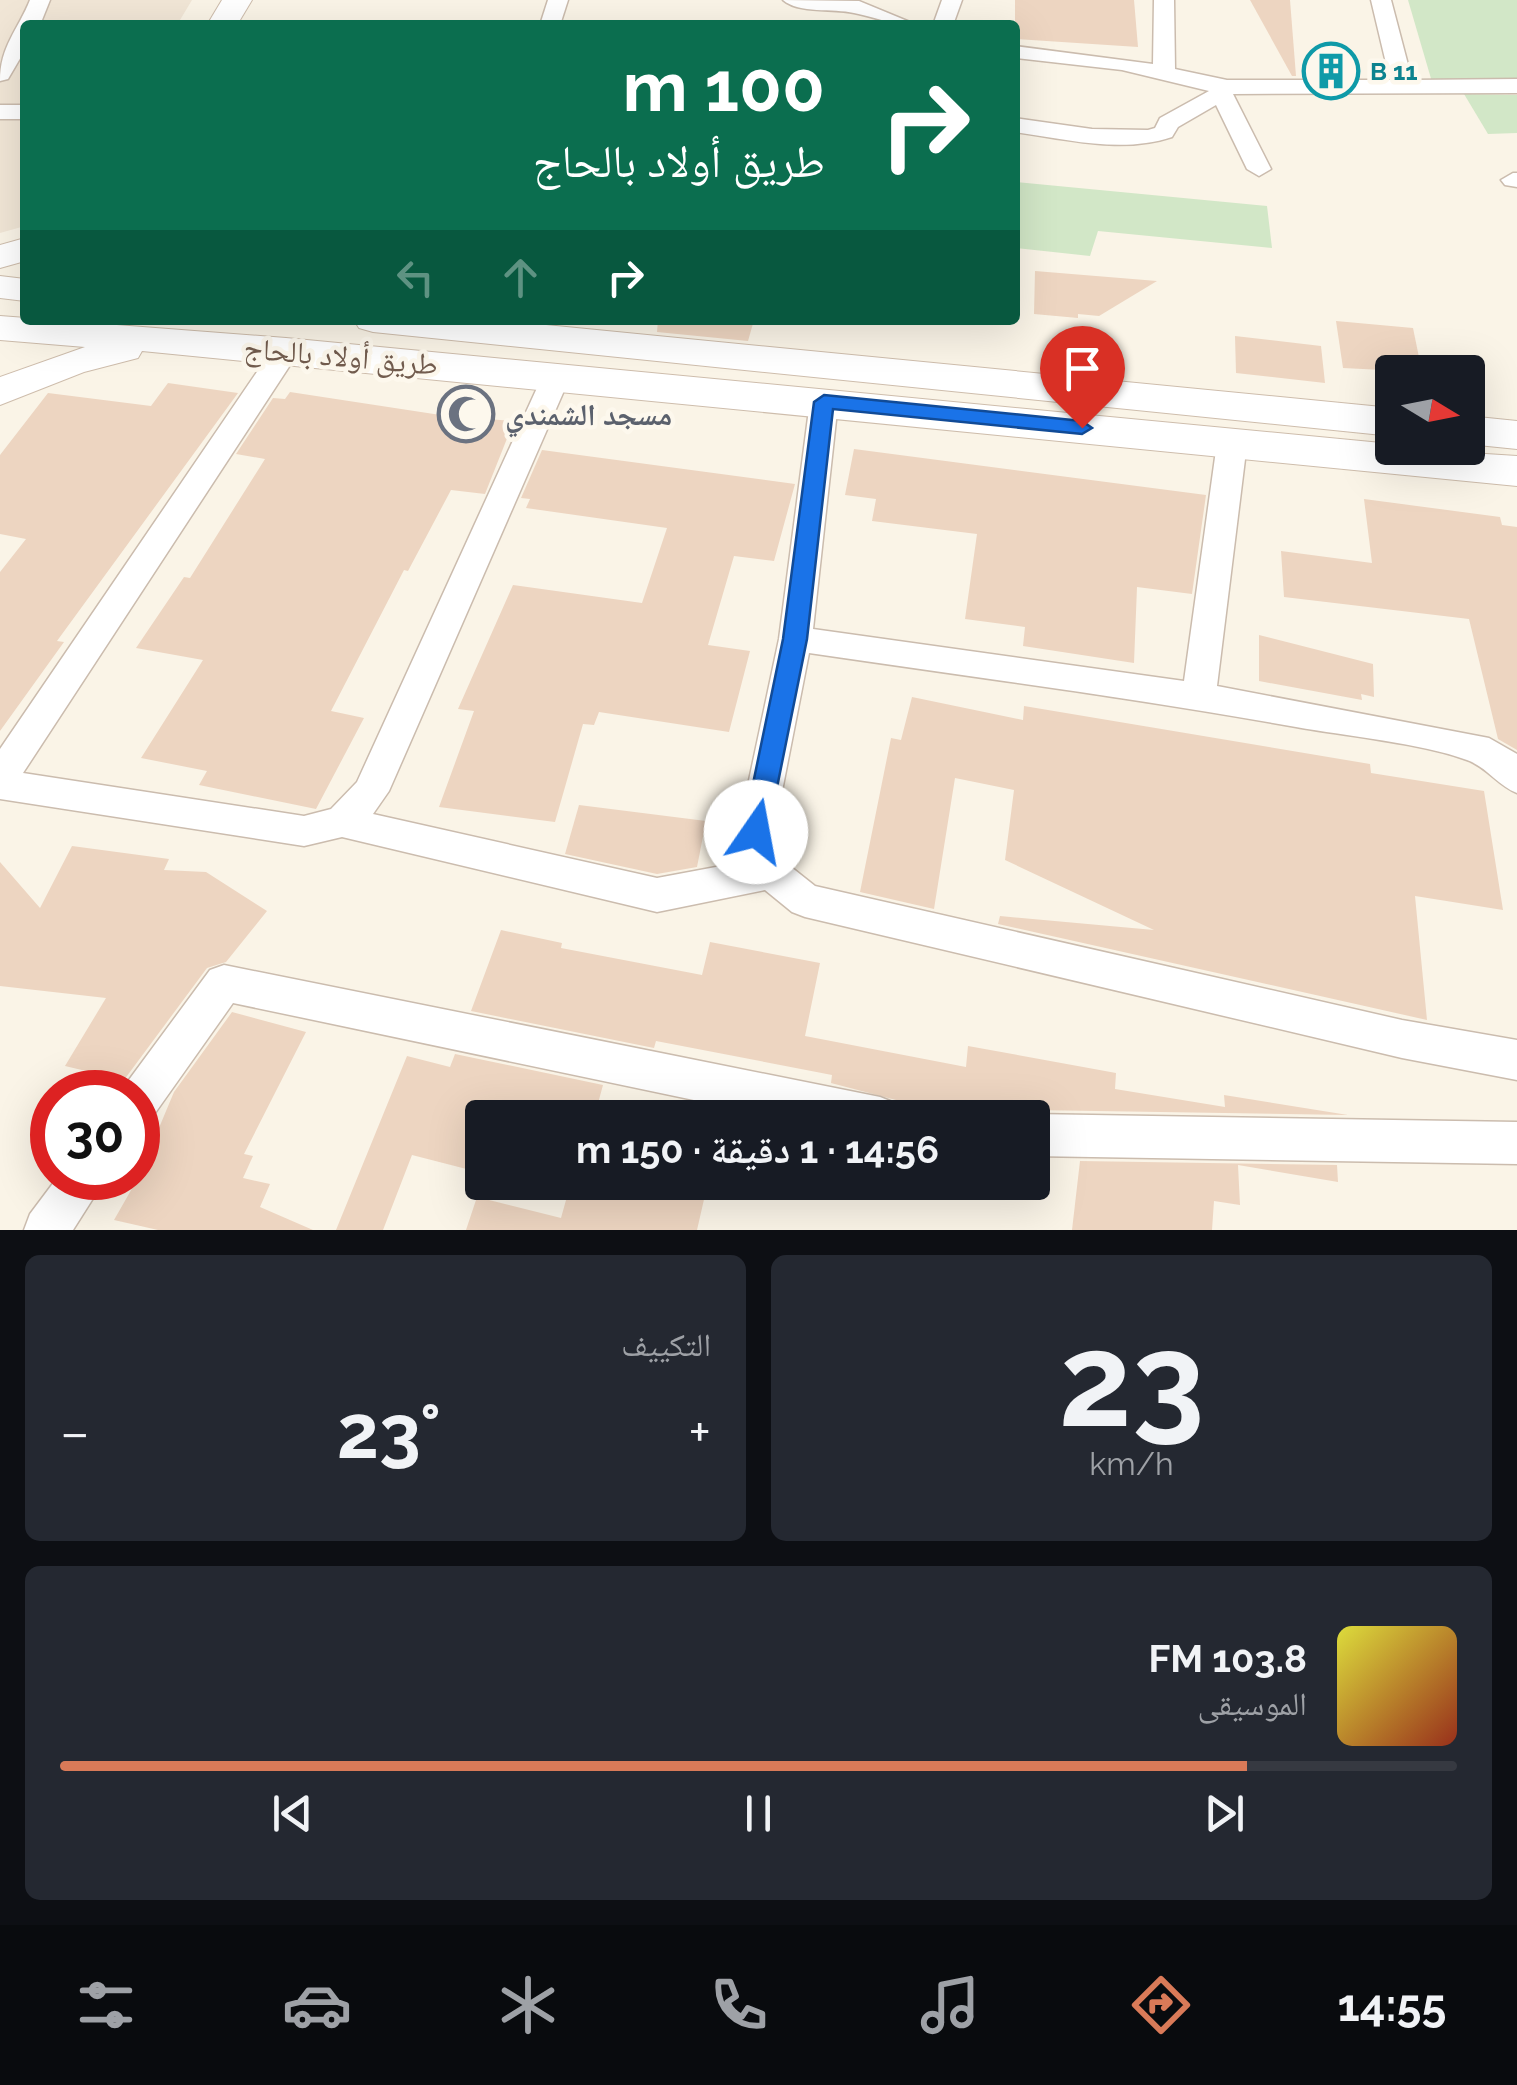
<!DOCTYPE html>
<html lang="ar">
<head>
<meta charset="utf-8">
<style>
  :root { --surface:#171b24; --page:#242831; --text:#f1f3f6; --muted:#9ea1a6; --line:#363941; --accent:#d97a58 }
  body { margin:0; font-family:Raleway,"Noto Naskh Arabic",sans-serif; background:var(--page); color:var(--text); direction:rtl; height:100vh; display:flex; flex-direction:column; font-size:38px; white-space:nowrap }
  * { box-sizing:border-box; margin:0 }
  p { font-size:32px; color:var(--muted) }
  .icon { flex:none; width:55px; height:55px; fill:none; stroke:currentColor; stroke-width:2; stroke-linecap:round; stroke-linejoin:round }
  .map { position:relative; height:1230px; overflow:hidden; direction:ltr }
  .sheet { display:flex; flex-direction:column; gap:25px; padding:25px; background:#0d0f14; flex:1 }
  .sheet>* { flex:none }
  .banner { position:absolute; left:20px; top:20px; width:1000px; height:305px; border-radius:10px; box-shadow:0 10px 40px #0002; direction:rtl; background:#0b6e4f; color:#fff; overflow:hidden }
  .needle { width:65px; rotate:100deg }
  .tools { position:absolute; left:1375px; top:355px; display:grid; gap:20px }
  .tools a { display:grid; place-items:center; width:110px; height:110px; border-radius:10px; background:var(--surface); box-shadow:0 10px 40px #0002; font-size:50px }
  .speed { position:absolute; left:30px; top:1070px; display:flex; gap:20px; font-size:50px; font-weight:700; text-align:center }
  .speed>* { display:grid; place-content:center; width:130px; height:130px; border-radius:50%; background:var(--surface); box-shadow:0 10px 40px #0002; line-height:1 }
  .speed .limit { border:15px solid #d22; background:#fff; color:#111 }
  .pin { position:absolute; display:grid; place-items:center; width:85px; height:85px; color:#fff; margin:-102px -42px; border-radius:50% 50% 50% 0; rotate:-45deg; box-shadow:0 0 10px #0007 }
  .pin .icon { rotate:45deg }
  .me { position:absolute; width:110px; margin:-55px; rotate:12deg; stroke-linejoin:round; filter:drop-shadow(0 0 8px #0008) }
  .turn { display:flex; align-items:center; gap:35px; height:210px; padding:0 30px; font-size:45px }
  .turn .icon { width:130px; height:130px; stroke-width:2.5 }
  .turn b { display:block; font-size:70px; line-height:85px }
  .lanes { display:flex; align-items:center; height:95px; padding:0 30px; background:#0003; justify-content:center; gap:50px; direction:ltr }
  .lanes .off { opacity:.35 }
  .big { font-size:75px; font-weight:700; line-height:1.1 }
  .sheet .card { flex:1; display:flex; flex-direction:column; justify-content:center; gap:15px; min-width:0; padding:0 35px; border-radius:15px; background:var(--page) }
  .sheet .dial { align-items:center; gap:0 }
  .dial b { font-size:130px; line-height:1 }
  .song { display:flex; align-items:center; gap:30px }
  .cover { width:120px; height:120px; border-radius:15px; background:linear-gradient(135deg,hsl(60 70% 55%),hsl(10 70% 35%)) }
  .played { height:10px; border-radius:5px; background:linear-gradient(90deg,var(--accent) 85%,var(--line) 85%) }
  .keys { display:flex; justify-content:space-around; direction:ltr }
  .heat { display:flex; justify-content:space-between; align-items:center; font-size:55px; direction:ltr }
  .sheet .tiles { flex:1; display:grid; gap:25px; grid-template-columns:1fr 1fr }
  .card:last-child { grid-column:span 2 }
  .trip { position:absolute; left:465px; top:1100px; width:585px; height:100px; border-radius:10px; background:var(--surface); box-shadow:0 10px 40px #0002; font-weight:700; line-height:100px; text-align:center; direction:rtl }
  .dock { display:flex; height:160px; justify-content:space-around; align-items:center; background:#090b0e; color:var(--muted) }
  .dock .icon { width:70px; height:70px }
  .dock .active { color:var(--accent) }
  .dock b { font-size:45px; color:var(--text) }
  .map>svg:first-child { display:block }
  .residential { fill:#f1e6d6 }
  .green { fill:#d2e7c7 }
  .building { fill:#edd5c1 }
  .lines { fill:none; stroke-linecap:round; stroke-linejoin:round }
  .street-casing { stroke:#cbbcae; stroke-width:3 }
  .secondary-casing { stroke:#cebdac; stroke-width:2 }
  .street { fill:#fff; fill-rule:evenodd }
  .secondary { fill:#fff; fill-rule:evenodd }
  .route { fill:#1a73e8; stroke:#114b97; stroke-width:2.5 }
  .labels { text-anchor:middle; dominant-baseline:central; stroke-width:9; stroke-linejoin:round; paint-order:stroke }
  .far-culture-label { font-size:25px; font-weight:bold; fill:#0d838f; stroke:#fdf8ed; text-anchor:start }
  .street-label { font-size:30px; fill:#725c4e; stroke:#fdf8ed }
  .worship-label { font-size:30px; font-weight:bold; fill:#5b616d; stroke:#fdf8ed; text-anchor:start }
</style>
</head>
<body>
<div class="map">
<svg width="1517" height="1230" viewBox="0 0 1517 1230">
  <rect width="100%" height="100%" fill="#faf4e7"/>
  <!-- residential -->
  <path class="residential" d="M0,0H192L177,25H25V226L0,233Z"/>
  <!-- green -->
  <g class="green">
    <path d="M1408,0H1517V79L1432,82Z"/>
    <path d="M1464,94L1517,95V133L1488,134Z"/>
    <path d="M1015,182L1267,206L1272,248L1098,231L1090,256L1015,248Z"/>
  </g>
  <!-- building -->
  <g class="building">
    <path d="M1015,0H1134L1138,47L1015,39Z"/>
    <path d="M1250,0H1290L1296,76H1292Z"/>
    <path d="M1035,271L1157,281L1099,316L1078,314V318L1034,314Z"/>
    <path d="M658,320H754L748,341L657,332Z"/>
    <path d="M1336,321L1413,328L1422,372L1343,368Z"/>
    <path d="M1235,336L1321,346L1325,383L1236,373Z"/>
    <path d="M168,383L238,393L57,641L64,642L0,731V572L26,539L0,534V455L48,393L151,406Z"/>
    <path d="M290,392L447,416L514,421L485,494L451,490L408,571L404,570L331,711L364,718L316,809L199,785L207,771L141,758L203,660L136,648L184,577L190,578L265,459L236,454L273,398L285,399Z"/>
    <path d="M854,449L1206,495L1192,594L1137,587L1134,663L1023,646L1025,627L965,619L977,534L872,521L876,499L845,495Z"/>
    <path d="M542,450L795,484L774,561L734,556L708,645L750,651L729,732L599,712L594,725L583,724L555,822L439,807L474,711L458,709L513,585L642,603L667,528L526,508L530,499L521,498Z"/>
    <path d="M1364,499L1500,517L1502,525L1517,527V750L1498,739L1469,619L1284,597L1281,551L1372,563Z"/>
    <path d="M1259,635L1373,664L1374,697L1361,694L1362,700L1259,681Z"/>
    <path d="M912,697L1023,720L1024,706L1370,764L1371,773L1484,791L1503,910L1415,896L1427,1020L998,924L1000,916L1154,930L1005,860L1014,790L955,778L934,909L860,892L891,738L901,740Z"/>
    <path d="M579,805L706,821L697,867L657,874L565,854Z"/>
    <path d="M72,846L169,859L164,870L206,872L267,911L226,962L207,968L124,1080L65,1066L106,998L0,986V862L40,908Z"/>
    <path d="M501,930L562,943L561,948L702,975L710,942L820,963L805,1036L966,1067L968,1046L1116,1073L1115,1089L1225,1107L1224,1095L1348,1115L1032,1110L1020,1118H904L896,1100L831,1083L832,1075L656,1041L654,1048L471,1011Z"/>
    <path d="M232,1012L306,1032L244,1154L253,1156L243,1178L270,1184L260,1207L313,1230H158L114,1220L138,1178L174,1092Z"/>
    <path d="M455,1054L603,1085L594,1118H482V1173L412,1155L383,1230H336L407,1056L450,1067Z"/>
    <path d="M1080,1161L1337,1165L1338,1182L1238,1165L1240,1205L1214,1201L1212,1230H1072Z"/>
    <path d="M571,1182H708L697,1230H466L477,1197L561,1218Z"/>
  </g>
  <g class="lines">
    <!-- street casing -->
    <g class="street-casing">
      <g id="street">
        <path d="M30,0H50L40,25H25V50L8,79L0,81C0,46 18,30 30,0Z"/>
        <path d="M548,0H568L560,25H540Z"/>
        <path d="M783,0L859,1L917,25C891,25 879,18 854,13C833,8 799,14 783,0Z"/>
        <path d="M942,0H962L953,25H933Z"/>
        <path d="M1154,0H1174L1175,69L1227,80H1390L1371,0H1391L1412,80L1517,79V93L1233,94L1271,169L1259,176L1247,169L1216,105L1178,127L1172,137C1121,154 1067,139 1015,132V118L1092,129L1148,130L1155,128L1160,118L1209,91L1122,70L1015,58V46L1153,64Z"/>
        <rect x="0" y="105" width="25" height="14"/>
        <path d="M1513,173H1517V187L1505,185L1501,180Z"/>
        <path d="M286,342L300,350L23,773L304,816L331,809L357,782L542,377L546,371H566L570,377L389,791L373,814L657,878L748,861L738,832L779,639L810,402L814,396H834L838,402L813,629L1184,681L1217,443L1222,436H1242L1247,443L1217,686L1489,738L1517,754V793C1498,786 1487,767 1467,760C1421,743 1346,736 1296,727C1135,698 971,677 809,653L774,832L786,863L815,886L1402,1020L1517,1040V1080L1402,1058L805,917L792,912L765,890L657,912L342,837L304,846L0,799V749L276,344Z"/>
        <path d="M224,965L880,1097L895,1103L901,1118H779L233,1003L153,1116L138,1122V1092H121L123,1088L210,970Z"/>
        <path d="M1032,1114L1517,1122V1164L1032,1156V1118H1024Z"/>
        <path d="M57,1178H106L73,1230H24L30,1214Z"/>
      </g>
    </g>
    <!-- secondary casing -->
    <g class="secondary-casing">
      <g id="secondary">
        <path d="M222,0H252L237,25H207Z"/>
        <path d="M25,238V261L0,268V245Z"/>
        <path d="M0,276L25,279V301L0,298Z"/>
        <path d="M0,316L286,338L1392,444V448L1517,456V486L142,351L138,358L84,372L0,405V377L85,347L0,340Z"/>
        <path d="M354,320H494L1392,408V436L373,332L359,328Z"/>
        <path d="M1468,416L1517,421V449L1468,444Z"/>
      </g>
    </g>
    <!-- street -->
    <use href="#street" class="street"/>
    <!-- secondary -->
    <use href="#secondary" class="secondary"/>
  </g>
  <!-- route -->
  <path class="route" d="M824,395L1082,421L1092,428L1082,434L833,409L807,639L768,832L765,839L756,843L746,839L743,832L783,639L814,402Z"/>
  <!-- icons -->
  <defs>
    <g id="building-ring" transform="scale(2.875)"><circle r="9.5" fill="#fdf8ed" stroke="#0f9aa8" stroke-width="1.5"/><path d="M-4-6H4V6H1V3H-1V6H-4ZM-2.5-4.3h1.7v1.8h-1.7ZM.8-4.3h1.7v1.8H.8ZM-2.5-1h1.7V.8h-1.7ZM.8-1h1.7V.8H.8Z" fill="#0f9aa8"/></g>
    <g id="mosque-ring" transform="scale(2.875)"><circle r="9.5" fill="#fdf8ed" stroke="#6b7280" stroke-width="1.5"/><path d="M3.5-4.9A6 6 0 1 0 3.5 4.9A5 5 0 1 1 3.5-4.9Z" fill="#6b7280"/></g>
  </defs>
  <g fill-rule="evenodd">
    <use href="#building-ring" x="1331" y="71"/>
    <use href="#mosque-ring" x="466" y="414"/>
  </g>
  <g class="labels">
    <!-- far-culture labels -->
    <g class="far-culture-label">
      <text x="1370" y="71">B 11</text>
    </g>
    <!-- street labels -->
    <g class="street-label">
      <text transform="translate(341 356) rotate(5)">طريق أولاد بالحاج</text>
    </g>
    <!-- worship labels -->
    <g class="worship-label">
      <text x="505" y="414">مسجد الشمندي</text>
    </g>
  </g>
</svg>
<div class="tools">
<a><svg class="needle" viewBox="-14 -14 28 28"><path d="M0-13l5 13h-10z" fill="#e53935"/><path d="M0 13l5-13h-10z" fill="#9ea1a6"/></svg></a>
</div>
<div class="speed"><div class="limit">30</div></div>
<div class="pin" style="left:1082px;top:428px;background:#d93025"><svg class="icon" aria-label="arrive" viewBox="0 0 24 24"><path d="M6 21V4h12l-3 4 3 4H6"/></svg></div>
<svg class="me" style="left:756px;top:832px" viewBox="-20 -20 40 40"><circle r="19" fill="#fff"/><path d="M0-13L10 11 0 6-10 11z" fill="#1a73e8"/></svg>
<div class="trip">14:56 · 1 دقيقة · 150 m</div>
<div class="banner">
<div class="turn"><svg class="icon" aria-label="right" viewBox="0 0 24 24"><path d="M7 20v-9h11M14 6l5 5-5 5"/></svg><div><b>100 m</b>طريق أولاد بالحاج</div></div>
<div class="lanes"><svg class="icon off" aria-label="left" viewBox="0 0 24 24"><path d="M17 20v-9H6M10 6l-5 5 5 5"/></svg><svg class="icon off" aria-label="ahead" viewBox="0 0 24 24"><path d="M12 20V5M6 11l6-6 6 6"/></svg><svg class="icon" aria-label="right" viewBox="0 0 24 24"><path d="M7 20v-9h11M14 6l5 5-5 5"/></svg></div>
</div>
</div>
<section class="sheet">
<div class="tiles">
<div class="card dial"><b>23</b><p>km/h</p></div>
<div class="card"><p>التكييف</p>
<div class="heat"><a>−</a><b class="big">23°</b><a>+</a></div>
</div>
<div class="card">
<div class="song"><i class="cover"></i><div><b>103.8 FM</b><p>الموسيقى</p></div></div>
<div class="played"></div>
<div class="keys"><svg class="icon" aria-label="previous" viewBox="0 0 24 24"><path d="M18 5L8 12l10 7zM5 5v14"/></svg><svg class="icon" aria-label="pause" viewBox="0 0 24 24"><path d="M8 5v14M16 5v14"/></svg><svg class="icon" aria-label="next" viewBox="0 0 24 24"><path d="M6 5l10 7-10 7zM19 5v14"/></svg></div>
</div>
</div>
</section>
<nav class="dock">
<b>14:55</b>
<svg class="icon active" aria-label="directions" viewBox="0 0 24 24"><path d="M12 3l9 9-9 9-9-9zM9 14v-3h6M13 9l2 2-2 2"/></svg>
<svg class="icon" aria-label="music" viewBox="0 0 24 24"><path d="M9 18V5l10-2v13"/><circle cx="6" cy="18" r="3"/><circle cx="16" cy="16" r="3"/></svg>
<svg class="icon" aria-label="phone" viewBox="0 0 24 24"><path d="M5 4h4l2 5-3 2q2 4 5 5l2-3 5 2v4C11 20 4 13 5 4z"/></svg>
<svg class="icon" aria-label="climate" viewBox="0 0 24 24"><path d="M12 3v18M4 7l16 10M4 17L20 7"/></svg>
<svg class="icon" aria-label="car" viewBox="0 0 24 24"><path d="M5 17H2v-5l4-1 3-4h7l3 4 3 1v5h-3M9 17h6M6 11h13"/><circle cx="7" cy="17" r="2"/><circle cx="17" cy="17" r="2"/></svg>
<svg class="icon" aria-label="filters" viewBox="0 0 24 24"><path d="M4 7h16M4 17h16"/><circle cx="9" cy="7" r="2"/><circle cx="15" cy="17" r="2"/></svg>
</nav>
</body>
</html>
